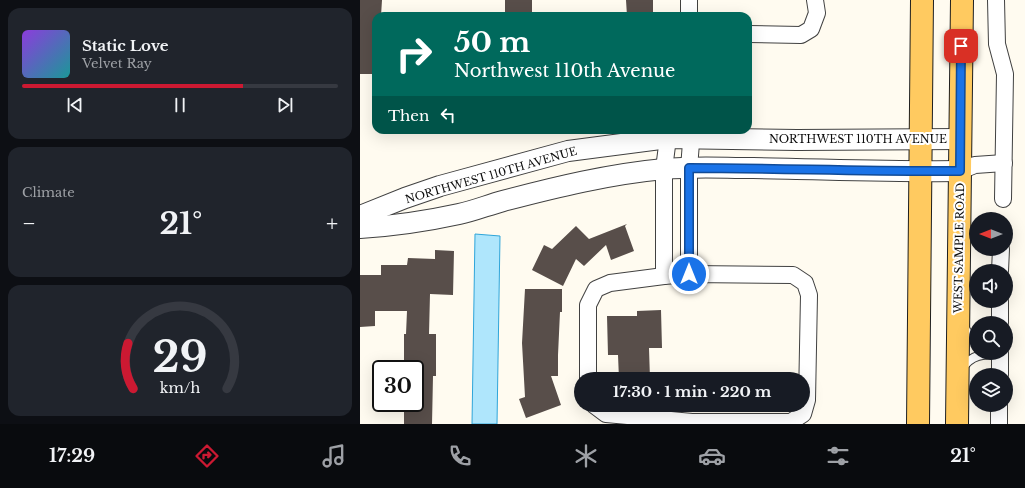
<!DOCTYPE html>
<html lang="en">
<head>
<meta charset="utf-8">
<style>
  :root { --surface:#171b24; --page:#20242c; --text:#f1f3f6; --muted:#9ea1a6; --line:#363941; --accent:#cc1932 }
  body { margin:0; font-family:"Libre Baskerville",serif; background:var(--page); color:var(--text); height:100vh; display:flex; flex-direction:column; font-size:15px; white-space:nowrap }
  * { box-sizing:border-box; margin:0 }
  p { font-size:13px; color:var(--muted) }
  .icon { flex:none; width:22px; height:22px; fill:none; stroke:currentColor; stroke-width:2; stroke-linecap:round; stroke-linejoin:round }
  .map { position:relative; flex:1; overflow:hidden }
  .drawer { display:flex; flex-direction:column; gap:8px; padding:8px; background:#0d0f14; width:360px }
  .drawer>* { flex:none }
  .guide { position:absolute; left:12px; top:12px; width:380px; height:122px; border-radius:12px; box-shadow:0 4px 16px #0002; background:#00695c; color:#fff; overflow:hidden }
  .needle { width:26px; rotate:270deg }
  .tools { position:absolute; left:609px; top:212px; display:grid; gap:8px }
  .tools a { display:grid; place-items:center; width:44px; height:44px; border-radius:50%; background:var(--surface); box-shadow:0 4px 16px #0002; font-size:20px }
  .speed { position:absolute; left:12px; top:360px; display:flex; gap:8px; font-size:20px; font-weight:700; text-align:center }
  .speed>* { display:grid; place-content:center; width:52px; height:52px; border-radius:50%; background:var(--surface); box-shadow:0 4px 16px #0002; line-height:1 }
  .speed .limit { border:2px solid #111; border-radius:6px; background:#fff; color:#111 }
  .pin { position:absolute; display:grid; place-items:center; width:34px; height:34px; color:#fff; margin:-17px; border-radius:8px; box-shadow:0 2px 6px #0006 }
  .me { position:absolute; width:44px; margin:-22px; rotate:0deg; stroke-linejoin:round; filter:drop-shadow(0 0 3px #0008) }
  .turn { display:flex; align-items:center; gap:14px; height:84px; padding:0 16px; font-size:18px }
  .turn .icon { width:52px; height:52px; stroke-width:2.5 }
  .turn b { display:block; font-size:28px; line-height:34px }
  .then { display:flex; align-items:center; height:38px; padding:0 16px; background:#0003; gap:8px; font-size:15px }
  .big { font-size:30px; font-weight:700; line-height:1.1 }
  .drawer .tile { flex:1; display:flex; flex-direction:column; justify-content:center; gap:6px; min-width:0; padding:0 14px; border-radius:12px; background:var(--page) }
  .drawer .dial { align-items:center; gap:0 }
  .dial svg { height:104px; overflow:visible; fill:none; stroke:var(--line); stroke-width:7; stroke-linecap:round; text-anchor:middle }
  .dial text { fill:var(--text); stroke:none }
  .song { display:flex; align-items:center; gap:12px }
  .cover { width:48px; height:48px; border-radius:6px; background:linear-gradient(135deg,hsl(270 70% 55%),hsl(180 70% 35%)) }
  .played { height:4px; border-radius:2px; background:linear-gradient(90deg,var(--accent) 70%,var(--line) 70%) }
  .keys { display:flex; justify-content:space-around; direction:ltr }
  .heat { display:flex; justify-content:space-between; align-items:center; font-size:22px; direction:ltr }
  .trip { position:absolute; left:214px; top:372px; width:236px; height:40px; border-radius:20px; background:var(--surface); box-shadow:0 4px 16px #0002; font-weight:700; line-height:40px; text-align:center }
  .menu { display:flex; height:64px; justify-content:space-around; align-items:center; background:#090b0e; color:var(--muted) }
  .menu .icon { width:28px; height:28px }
  .menu .selected { color:var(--accent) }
  .menu b { font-size:18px; color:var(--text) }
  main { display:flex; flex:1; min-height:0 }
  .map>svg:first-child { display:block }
  .water { fill:#afe6fc; stroke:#2fa5d9 }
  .building { fill:#584e4a }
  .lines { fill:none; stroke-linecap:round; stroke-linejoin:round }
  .service-casing { stroke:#414141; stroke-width:10 }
  .minor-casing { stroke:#414141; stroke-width:18 }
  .tertiary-casing { stroke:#414141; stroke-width:22 }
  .primary-casing { stroke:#1f1f1f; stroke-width:24 }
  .service { stroke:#fff; stroke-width:8 }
  .minor { stroke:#fff; stroke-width:16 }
  .tertiary { stroke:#fff; stroke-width:20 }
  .primary { stroke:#ffca60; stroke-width:22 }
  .route-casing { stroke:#114b97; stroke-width:10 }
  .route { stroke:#1a73e8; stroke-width:7 }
  .labels { text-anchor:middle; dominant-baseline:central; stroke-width:4; stroke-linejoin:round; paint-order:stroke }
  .street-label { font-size:11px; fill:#0e0e0e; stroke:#fff }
</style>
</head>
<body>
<main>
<section class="drawer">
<div class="tile">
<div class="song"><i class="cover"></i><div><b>Static Love</b><p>Velvet Ray</p></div></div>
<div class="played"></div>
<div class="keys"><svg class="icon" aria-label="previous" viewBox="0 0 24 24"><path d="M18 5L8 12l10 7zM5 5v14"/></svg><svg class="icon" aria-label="pause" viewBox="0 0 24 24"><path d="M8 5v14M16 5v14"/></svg><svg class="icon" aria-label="next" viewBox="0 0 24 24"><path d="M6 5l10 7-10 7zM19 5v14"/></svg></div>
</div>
<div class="tile"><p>Climate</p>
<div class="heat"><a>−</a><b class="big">21°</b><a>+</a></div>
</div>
<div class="tile dial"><svg viewBox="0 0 100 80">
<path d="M14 69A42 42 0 1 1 86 69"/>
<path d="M14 69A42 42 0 0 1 10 34" stroke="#cc1932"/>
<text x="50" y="56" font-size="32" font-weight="700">29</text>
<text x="50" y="72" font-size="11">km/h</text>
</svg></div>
</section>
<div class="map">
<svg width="665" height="424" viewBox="0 0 665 424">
  <rect width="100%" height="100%" fill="#fffbf0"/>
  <!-- water -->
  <path class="water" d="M115,234L140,236L137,424H112Z"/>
  <!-- building -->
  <g class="building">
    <path d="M0,0H22L21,16H16V74H0Z"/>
    <rect x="145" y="0" width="27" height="16"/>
    <path d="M266,0H293V16H267Z"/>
    <path d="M267,224L265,226L274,251L251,260L246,245L224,266L216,259L203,286L172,270L184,245L192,249L216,226L229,239Z"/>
    <path d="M75,250L94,251L93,295L70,294L69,334H76V376H73L72,424H44V403H55V369H44V334H46L47,311H15V326L0,327V275H21V265H47L48,258L75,259Z"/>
    <path d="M165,289H202V312H200L198,355V376H191L201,405L166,418L159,399L165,397L162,343Z"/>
    <path d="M301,310L302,348H289L290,379H259L258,355H248L247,316H277V311Z"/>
  </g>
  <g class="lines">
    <!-- service casing -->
    <g class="service-casing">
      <g id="service">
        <path d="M604,326L607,332L616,337"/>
        <path d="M602,369C611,354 624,354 640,354"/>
      </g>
    </g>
    <!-- minor casing -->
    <g class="minor-casing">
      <g id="minor">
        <path d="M636,0L637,44L645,74L643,199"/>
        <path d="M329,16V0"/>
        <path d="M388,34L441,35L451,29L457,13L455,0"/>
        <path d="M600,171L615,165L644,163"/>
        <path d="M640,271L641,249"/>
        <path d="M329,274V168L332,130"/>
        <path d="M304,276V169L309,130"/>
        <path d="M640,323V301"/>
        <path d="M640,375V353"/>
        <path d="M228,379V305L236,289L250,283L304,276L329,274L433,275L445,283L449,295L447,400L443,414L431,422H332L246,414L234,405"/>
        <path d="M639,424V405"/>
      </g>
    </g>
    <!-- tertiary casing -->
    <g class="tertiary-casing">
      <g id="tertiary">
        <path d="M0,216L45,198L80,186L208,151L231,148L308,138L437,140L600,139"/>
        <path d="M0,228C33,226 67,221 99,214C114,211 128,205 143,201C196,187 250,174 304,169C334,166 363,168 393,168C462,169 531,172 600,171"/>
      </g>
    </g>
    <!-- primary casing -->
    <g class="primary-casing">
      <g id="primary">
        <path d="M558,424L562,0"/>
        <path d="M597,424L602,0"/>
      </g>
    </g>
    <!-- service -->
    <use href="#service" class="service"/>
    <!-- minor -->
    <use href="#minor" class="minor"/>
    <!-- tertiary -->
    <use href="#tertiary" class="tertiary"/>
    <!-- primary -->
    <use href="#primary" class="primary"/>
  </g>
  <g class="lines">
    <!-- route casing -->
    <g class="route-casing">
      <path id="route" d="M329,274V168C420,168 510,172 600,171L601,46"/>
    </g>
    <!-- route -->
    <use href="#route" class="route"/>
  </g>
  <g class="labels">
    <!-- street labels -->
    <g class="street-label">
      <text x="498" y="139">NORTHWEST 110TH AVENUE</text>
      <text transform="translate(131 175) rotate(-16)">NORTHWEST 110TH AVENUE</text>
      <text transform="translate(599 248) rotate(-89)">WEST SAMPLE ROAD</text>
    </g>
  </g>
</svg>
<div class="tools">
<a><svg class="needle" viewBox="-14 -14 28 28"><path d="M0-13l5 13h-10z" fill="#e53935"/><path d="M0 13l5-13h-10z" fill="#9ea1a6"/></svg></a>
<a><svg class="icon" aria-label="sound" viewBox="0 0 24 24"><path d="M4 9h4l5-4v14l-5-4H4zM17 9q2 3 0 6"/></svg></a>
<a><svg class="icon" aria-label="search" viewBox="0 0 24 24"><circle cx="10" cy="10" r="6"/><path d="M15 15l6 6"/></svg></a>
<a><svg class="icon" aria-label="layers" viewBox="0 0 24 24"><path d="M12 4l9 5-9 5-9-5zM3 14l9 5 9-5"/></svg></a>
</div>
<div class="speed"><div class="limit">30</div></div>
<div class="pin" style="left:601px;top:46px;background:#d93025"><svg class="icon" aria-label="arrive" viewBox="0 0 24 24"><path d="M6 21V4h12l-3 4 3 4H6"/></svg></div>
<svg class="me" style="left:329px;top:274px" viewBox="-20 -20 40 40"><circle r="17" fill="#1a73e8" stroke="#fff" stroke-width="3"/><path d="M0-11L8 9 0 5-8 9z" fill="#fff"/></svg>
<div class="trip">17:30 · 1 min · 220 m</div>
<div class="guide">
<div class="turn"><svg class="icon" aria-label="right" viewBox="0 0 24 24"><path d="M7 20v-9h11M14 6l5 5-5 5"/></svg><div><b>50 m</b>Northwest 110th Avenue</div></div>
<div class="then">Then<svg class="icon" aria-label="left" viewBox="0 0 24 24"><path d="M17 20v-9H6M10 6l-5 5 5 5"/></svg></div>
</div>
</div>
</main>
<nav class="menu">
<b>17:29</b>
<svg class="icon selected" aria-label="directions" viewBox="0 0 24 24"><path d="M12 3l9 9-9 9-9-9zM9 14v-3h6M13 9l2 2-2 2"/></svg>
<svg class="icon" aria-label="music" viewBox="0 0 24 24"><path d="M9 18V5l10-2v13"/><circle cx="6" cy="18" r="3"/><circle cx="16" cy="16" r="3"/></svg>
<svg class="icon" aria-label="phone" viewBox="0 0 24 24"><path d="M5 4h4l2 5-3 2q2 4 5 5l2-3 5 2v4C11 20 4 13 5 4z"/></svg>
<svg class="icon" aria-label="climate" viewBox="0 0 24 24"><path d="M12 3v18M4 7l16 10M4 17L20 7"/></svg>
<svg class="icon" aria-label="car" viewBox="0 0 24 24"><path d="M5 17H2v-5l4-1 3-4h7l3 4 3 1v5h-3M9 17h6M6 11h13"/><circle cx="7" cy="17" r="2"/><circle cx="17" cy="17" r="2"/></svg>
<svg class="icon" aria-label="filters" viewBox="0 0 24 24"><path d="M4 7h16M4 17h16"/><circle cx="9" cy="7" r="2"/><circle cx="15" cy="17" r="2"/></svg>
<b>21°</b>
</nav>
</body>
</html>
